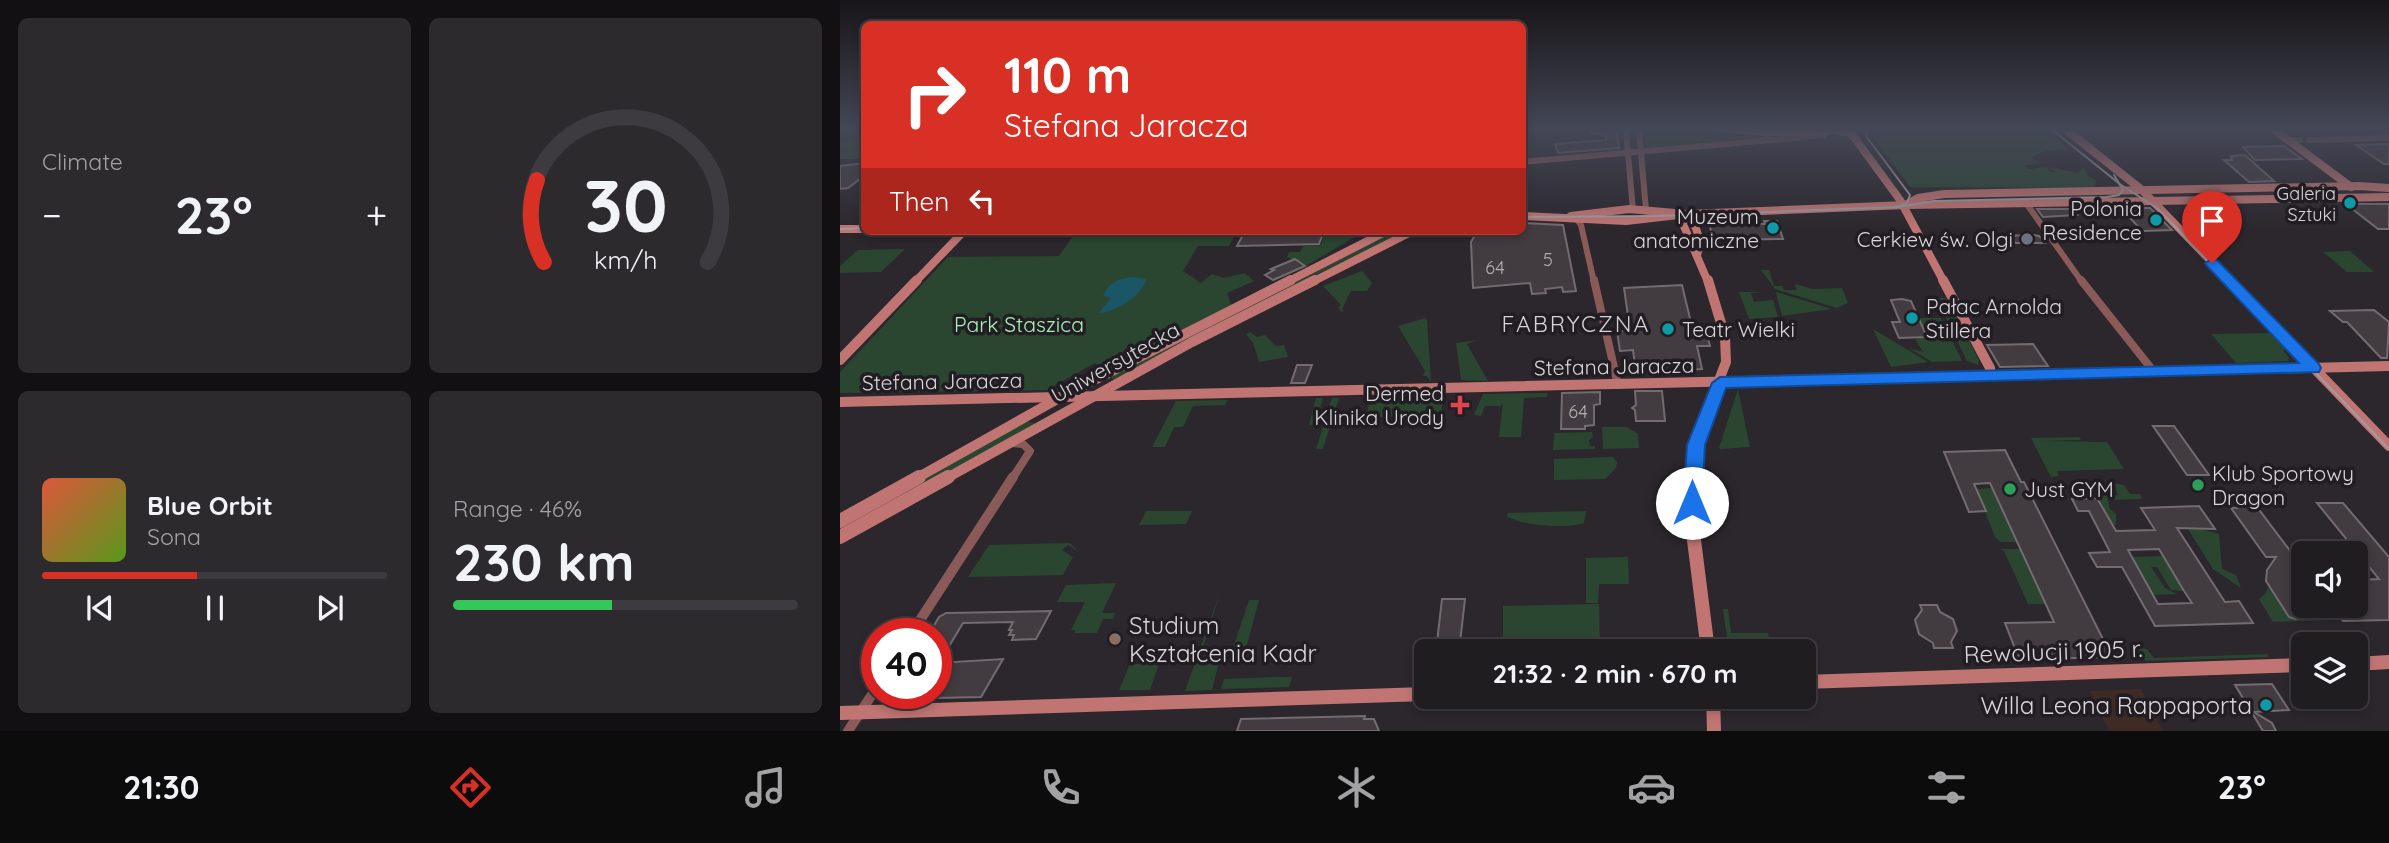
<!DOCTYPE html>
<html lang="en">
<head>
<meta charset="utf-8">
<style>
  :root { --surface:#201d21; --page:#2d2a2e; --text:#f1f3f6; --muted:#a2a2a5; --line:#3d3b3f; --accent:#d93025 }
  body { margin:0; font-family:Quicksand,sans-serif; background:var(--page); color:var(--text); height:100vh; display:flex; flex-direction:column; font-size:26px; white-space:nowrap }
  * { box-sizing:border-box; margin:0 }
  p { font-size:23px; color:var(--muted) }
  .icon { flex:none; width:38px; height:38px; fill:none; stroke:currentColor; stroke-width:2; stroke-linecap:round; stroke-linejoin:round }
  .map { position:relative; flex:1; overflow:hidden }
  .drawer { display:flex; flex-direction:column; gap:18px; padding:18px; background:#121012; width:840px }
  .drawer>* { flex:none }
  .banner { position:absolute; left:21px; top:21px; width:665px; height:214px; border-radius:10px; box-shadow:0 4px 10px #0003,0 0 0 2px var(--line); background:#d93025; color:#fff; overflow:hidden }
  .buttons { position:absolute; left:1451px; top:541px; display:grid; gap:14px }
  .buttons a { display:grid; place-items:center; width:77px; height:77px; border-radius:10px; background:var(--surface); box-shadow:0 4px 10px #0003,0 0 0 2px var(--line); font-size:35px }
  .speed { position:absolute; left:21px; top:618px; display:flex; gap:14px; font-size:35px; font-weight:700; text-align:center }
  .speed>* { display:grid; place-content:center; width:91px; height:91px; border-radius:50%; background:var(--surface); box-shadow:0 4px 10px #0003,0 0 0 2px var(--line); line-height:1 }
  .speed .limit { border:10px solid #d22; background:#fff; color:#111 }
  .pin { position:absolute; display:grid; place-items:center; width:60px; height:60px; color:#fff; margin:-72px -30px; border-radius:50% 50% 50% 0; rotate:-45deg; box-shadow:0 0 7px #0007 }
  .pin .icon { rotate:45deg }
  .me { position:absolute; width:77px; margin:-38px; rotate:0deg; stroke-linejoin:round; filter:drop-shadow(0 0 5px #0008) }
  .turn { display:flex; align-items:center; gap:24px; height:147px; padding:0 28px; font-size:32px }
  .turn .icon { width:91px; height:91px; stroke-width:2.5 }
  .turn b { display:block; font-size:49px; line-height:60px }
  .then { display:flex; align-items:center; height:66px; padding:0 28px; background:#0003; gap:14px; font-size:26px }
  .big { font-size:52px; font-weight:700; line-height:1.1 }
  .drawer .widget { flex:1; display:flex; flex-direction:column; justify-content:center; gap:10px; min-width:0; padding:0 24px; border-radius:10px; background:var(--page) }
  .drawer .dial { align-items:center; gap:0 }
  .dial svg { height:182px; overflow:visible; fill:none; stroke:var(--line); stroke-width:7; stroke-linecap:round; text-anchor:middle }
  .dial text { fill:var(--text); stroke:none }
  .song { display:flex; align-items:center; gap:21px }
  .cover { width:84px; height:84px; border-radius:10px; background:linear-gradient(135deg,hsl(10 70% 55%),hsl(90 70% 35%)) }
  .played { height:7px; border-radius:4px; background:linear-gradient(90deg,var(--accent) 45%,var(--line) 45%) }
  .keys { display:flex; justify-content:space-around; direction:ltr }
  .heat { display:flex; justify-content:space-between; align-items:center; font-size:38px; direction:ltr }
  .charge { height:10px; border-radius:5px; background:linear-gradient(90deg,#34c759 46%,var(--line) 0) }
  .drawer .tiles { flex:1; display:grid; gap:18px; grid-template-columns:repeat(2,1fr) }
  .trip { position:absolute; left:574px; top:639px; width:402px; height:70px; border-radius:10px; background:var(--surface); box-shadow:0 4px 10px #0003,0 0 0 2px var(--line); font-weight:700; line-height:70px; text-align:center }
  .dock { display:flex; height:112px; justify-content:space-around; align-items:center; background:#0d0c0d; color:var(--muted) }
  .dock .icon { width:49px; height:49px }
  .dock .on { color:var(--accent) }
  .dock b { font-size:32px; color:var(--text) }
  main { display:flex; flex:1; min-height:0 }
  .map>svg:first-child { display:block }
  .industrial { fill:#3e2b25 }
  .green { fill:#2a4631 }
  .water { fill:#1a5666 }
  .building { fill:#423b3f; stroke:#736b6f; stroke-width:2; fill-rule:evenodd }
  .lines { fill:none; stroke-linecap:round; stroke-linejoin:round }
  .street-far2 { stroke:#8a5a58; stroke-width:6 }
  .street-far1 { stroke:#8a5a58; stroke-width:8 }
  .street { stroke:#8a5a58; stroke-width:10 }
  .secondary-far2 { stroke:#c17572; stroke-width:8 }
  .secondary-far1 { stroke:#c17572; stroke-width:10 }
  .secondary { stroke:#c17572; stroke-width:14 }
  .tram { stroke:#a09ca1; stroke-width:2 }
  .route { fill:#1a73e8; stroke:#114b97; stroke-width:2 }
  .culture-dot { fill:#0f9aa8; stroke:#221d22; stroke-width:2.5 }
  .worship-dot { fill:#6b7280; stroke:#221d22; stroke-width:2.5 }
  .health-dot { fill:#e0444e; stroke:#221d22; stroke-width:2.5 }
  .leisure-dot { fill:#2e9e5b; stroke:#221d22; stroke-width:2.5 }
  .education-dot { fill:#8d6e63; stroke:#221d22; stroke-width:2.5 }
  .labels { text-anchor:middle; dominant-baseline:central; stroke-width:7; stroke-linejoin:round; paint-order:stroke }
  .far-poi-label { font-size:18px; fill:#d9d6da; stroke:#221d22; text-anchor:end }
  .number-label { font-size:18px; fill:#b3afb3 }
  .poi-label { font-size:21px; fill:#d9d6da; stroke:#221d22; text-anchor:end }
  .park-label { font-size:21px; fill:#a5f3b8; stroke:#221d22 }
  .street-label { font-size:21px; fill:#d9d6da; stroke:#221d22 }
  .neighbourhood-label { font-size:23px; letter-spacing:2px; fill:#d7d1d8; stroke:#221d22 }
  .near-poi-label { font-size:24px; fill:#d9d6da; stroke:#221d22; text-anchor:start }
  .near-street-label { font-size:24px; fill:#d9d6da; stroke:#221d22 }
</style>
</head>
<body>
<main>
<section class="drawer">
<div class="tiles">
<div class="widget"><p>Climate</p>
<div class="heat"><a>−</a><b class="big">23°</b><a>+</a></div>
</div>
<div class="widget dial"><svg viewBox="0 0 100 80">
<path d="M14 69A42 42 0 1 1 86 69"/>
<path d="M14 69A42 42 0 0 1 11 33" stroke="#d93025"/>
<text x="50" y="56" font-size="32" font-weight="700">30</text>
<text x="50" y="72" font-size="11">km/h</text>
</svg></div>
<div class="widget">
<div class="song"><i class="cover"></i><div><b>Blue Orbit</b><p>Sona</p></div></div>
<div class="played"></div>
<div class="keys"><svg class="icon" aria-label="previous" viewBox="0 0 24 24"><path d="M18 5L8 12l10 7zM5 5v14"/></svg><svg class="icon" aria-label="pause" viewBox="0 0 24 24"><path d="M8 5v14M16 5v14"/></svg><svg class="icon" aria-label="next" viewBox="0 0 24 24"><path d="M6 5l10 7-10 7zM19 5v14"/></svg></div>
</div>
<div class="widget"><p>Range · 46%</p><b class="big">230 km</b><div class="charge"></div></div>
</div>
</section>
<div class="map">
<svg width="1549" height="731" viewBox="0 0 1549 731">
  <rect width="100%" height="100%" fill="#2b272c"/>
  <!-- industrial -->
  <path class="industrial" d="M1301,689L1323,731H1269L1250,691Z"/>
  <!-- green -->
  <g class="green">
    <path d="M803,128L919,137L806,148Z"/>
    <path d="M1081,128H1204L1231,152C1220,147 1201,150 1192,158L1200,163L1184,166L1189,169L1206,167L1210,172H1217L1208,167L1238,173L1244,167L1248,176L1256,180L1255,188L1070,187L1033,137L1039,132Z"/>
    <path d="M17,132H24L18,139L24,140V159H0V141L14,140L19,135Z"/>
    <path d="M397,231L389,246H358L343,271L361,283L372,274L384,278L405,273L414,281L387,293L391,305L265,371L255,363L207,390L0,393V372L108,257L219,256L236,232Z"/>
    <path d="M485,231H518L521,233L466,266L447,257L449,252H460L463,246L481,245Z"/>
    <path d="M566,231L431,297L274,380L271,377L404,305L553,232Z"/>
    <path d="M65,249L41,272L0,273V266L18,250Z"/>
    <path d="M1510,251L1534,272H1507L1483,252Z"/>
    <path d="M921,270H929L934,286H942L944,290H957L955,284L973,289L1002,288L1008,303L997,308L935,289Z"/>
    <path d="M522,271L532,283L527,291H511L502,309L504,311L502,312L498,308L501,305L483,286Z"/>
    <path d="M899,292H924L911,293L914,302L933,300L938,317L909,319Z"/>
    <path d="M936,292L992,309L942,316Z"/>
    <path d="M1096,298H1106L1139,360L1138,365L1127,361Z"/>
    <path d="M585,318L587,320L591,382L587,376H583L585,371L558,326Z"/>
    <path d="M1079,318H1101L1122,361L1092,362L1069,348L1083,352L1075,339L1088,337Z"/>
    <path d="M1033,329L1088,362L1051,367Z"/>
    <path d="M410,332L417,337L425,335L436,346L444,345L448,357L419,362L413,343L406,334Z"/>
    <path d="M1431,333L1447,350H1443L1450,359H1448L1449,361L1396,363L1371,334Z"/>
    <path d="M637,340L627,344L648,381L621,380L616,343Z"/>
    <path d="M898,389L910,447L881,449L879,448Z"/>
    <path d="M708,393L707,397L684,398L681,437H659L663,402L661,406H645L641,416L634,415L643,394Z"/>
    <path d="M476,398H483L478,416L485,417L492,398H499L483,449H476L484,424L469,425Z"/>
    <path d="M387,400L385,405L353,406L343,427H334L325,447H312L336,401Z"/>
    <path d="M603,401L601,414L526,418L529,403Z"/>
    <path d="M186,421L196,424L0,533V524Z"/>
    <path d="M762,427H787L798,434L799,448L763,449Z"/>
    <path d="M752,432L753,437L749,440L750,446H755V449L713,450L714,433Z"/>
    <path d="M1239,437L1241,440L1200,441L1267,442L1284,469L1217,471L1219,476L1211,477L1191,438Z"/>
    <path d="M773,457L777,462L776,468L765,479L714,480V459Z"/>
    <path d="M1274,483L1284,485L1290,494H1300L1302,499L1268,500L1270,509L1276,514V525H1273L1250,484C1261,483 1264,486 1269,495H1278Z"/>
    <path d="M1153,488L1178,542H1161L1155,537L1136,489Z"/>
    <path d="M306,511H352L346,524L299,525Z"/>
    <path d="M746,511L744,523C727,529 680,526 667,516V513Z"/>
    <path d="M1348,529H1361L1379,534L1382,569L1396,575L1401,588L1373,569Z"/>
    <path d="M230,543L239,552L228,545L222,550L233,557L223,575L128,577L149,545Z"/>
    <path d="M1160,549H1181L1206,604H1188L1164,551Z"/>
    <path d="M1323,556L1344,591L1331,590L1317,567H1311L1325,588L1337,594L1313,595L1291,557Z"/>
    <path d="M788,557L789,584H759L758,603H746V558Z"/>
    <path d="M276,583L262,613H275L273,619H263L257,633H234L235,630H231L245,602H217L226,585Z"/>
    <path d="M1428,587L1451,618L1486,614L1491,620L1433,622L1419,599L1426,593Z"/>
    <path d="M381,590L360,657L380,658L372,690L345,691Z"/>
    <path d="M409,600H419L406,648L390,657Z"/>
    <path d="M759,604L760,651H663V606Z"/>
    <path d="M883,609H888L891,633H928L931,651H889Z"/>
    <path d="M1296,647L1307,649L1314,658L1427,654L1429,657L1306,661Z"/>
    <path d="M290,664H319L310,690H279Z"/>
    <path d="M435,677H452L449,687L381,689L384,679Z"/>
  </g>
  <!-- water -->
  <path class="water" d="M291,277L306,279C303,296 275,312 259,313L271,298L263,296C268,283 278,279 291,277Z"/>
  <!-- building -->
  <g class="building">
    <path d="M751,128H776L779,148L718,153L715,144L766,140V135L751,133Z"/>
    <path d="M1549,144V164H1544L1516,145Z"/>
    <path d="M1444,146L1462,159L1415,160L1403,147Z"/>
    <path d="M1405,155L1434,181L1409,182L1384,160H1392L1391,156Z"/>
    <path d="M24,163V176L8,188L0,189V166Z"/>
    <path d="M1506,204H1549V229H1538Z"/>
    <path d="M1281,208H1310L1332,230L1302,231Z"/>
    <path d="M1197,209H1231L1237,215L1203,217Z"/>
    <path d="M924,221H937L943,239L873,240L869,222L925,224Z"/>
    <path d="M682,223L723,225L736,291L723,292L722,287L705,289L706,293L692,294L690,283L633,288L631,242L635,235L640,231H682Z"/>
    <path d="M405,231L415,232L484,231L479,244L397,246Z"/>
    <path d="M1194,235L1199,236L1205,243H1176L1159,236Z"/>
    <path d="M455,259L465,266L433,280L425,275L434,270L431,269Z"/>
    <path d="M842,285L852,327L865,326L870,346H857L862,369L796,373L793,350L780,351L777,331L790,330L784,288Z"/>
    <path d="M1062,299L1071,301L1087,337L1059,338L1052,322H1060L1051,300Z"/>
    <path d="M1534,310L1549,322L1547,358H1541L1507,322H1503L1490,311Z"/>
    <path d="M1193,344L1208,366L1160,367L1147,345Z"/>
    <path d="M457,365H472L465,383H451Z"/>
    <path d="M795,391H822L825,421H796L795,410L792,408L796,405Z"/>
    <path d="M760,392V404L754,405V425L745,426V429H721L722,393Z"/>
    <path d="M1313,426H1334L1369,475H1347Z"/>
    <path d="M1165,450L1181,482H1184L1272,657L1197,659L1196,656H1178L1165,623L1214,622L1150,483L1134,484L1146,511L1129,512L1104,452Z"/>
    <path d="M1257,498L1276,531L1315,530L1301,508L1359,506L1375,529L1337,528L1385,602L1399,601L1413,623L1315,626L1282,567H1257L1249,553L1270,552L1249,511H1238L1232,499ZM1319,549L1344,591L1352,603L1318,604L1288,550Z"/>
    <path d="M1477,503H1503L1549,557V620L1503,621L1497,614L1455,619L1449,617L1426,581L1427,570L1436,557H1426L1391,508L1417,507L1463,568V606H1516V580L1539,579Z"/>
    <path d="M602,599H625L619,651H596Z"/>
    <path d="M1080,605H1097L1100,612L1113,619L1117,631L1111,642L1113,648H1094L1093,643L1079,634L1075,620L1082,610Z"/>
    <path d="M211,611L196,639L172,640L174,635H169L172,630H169L173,622L123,623L99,663L163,659L141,697L96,698V634H89L99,617L106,613Z"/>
    <path d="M1432,684L1449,710L1414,712L1432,723L1436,731H1423L1395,685Z"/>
    <path d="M525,716L524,719H534L539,731H397L401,719Z"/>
  </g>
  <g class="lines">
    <!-- street-far2 -->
    <g class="street-far2">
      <path d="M1543,128L1549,132"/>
      <path d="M1448,140H1460"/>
      <path d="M1469,140L1549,138"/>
      <path d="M922,141L984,135"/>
      <path d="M682,162L920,141L927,138L928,132"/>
      <path d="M1186,203L1242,282"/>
      <path d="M793,210L786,131L792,128L799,131L806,210"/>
      <path d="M735,217L741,225L754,282"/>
    </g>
    <!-- street-far1 -->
    <g class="street-far1">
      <path d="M754,280L778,385"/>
      <path d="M1241,280L1314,372"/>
      <path d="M171,443L183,444L190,451L172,479"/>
    </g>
    <!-- street -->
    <g class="street">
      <path d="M71,634L173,477"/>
      <path d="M8,731L37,687"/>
    </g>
    <!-- secondary-far2 -->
    <g class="secondary-far2">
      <path d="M880,128L928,132L989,131"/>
      <path d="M983,128L1011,133L1060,200L1104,282"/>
      <path d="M1224,128L1302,190L1391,282"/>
      <path d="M1432,128L1511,187"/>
      <path d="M1067,204L1078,198L1104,194L1519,186L1549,188"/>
      <path d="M847,214L843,224L868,282"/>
      <path d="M847,214C857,226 862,240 857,255"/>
      <path d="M682,216L786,221L847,214"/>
      <path d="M731,216L789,209L847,214L1066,205L1549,197"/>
      <path d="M0,229H24"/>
      <path d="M75,282L124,231"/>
      <path d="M447,282L547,231"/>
      <path d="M472,282L573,231"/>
    </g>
    <!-- secondary-far1 -->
    <g class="secondary-far1">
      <path d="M868,280L884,333"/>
      <path d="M1103,280L1150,368L1151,376"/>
      <path d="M1389,280L1549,446"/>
      <path d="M0,360L77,280"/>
      <path d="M0,402L1549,366"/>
      <path d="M75,479L221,397L451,280"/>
      <path d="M105,479L352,342L475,280"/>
      <path d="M853,479L859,432L886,362L885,337"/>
    </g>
    <!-- secondary -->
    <g class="secondary">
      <path d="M853,477L854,540L868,651"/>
      <path d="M0,521L79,477"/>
      <path d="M0,537L108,477"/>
      <path d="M1516,664L1549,662"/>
      <path d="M964,682L1463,665"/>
      <path d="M873,696L874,731"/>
      <path d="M0,713L586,694"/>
    </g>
    <!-- tram -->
    <g class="tram">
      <path d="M1028,128L1026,136L1070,195L1067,203L1057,207"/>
      <path d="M1210,128L1281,185L1317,208L1549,449"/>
      <path d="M682,217L818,216L1058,207L1094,201L1267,197L1279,195L1283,190L1274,175"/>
      <path d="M0,229L24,228"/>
    </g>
  </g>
  <!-- sky -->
  <linearGradient id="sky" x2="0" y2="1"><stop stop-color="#181518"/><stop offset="0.56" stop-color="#444756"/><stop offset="1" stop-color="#444756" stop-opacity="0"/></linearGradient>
  <rect width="1549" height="230" fill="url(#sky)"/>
  <!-- route -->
  <path class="route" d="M1372,259L1377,260L1479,364L1481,368L1479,372L886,388L865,445L862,503L859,508L852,511L846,508L843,503L847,445L872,383L880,377L1459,363L1367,266L1365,263Z"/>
  <!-- markers -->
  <g class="culture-dot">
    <circle cx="1510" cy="203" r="7"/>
    <circle cx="1316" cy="220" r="7"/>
    <circle cx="933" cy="228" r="7"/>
    <circle cx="1072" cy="318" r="7"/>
    <circle cx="828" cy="329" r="7"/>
    <circle cx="1426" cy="705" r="7"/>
  </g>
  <circle class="worship-dot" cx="1187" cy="239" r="7"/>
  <path class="health-dot" d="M616.5 394.5h7v7h7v7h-7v7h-7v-7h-7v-7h7z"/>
  <g class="leisure-dot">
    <circle cx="1358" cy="485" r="7"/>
    <circle cx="1170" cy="489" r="7"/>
  </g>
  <circle class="education-dot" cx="275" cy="639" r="7"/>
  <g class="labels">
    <!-- far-poi labels -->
    <g class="far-poi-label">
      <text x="1496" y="193">Galeria<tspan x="1496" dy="21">Sztuki</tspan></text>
    </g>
    <!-- number labels -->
    <g class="number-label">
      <text x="708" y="259">5</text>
      <text x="655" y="267">64</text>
      <text x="738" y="411">64</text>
    </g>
    <!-- poi labels -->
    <g class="poi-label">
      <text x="1302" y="208">Polonia<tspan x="1302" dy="24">Residence</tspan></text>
      <text x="919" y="216">Muzeum<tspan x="919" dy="24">anatomiczne</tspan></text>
      <text x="1173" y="239">Cerkiew św. Olgi</text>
      <text x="1086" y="306" text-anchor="start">Pałac Arnolda<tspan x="1086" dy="24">Stillera</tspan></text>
      <text x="842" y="329" text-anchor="start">Teatr Wielki</text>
      <text x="604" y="393">Dermed<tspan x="604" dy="24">Klinika Urody</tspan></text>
      <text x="1372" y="473" text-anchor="start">Klub Sportowy<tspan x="1372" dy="24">Dragon</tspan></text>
      <text x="1184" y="489" text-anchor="start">Just GYM</text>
    </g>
    <!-- park labels -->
    <g class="park-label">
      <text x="179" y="324">Park Staszica</text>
    </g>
    <!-- street labels -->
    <g class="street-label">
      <text transform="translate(275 362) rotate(-29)">Uniwersytecka</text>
      <text transform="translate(774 366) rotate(-1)">Stefana Jaracza</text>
      <text transform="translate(102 381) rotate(-1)">Stefana Jaracza</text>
    </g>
    <!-- neighbourhood labels -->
    <g class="neighbourhood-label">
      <text x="736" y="323">FABRYCZNA</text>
    </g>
    <!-- near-poi labels -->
    <g class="near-poi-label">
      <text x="289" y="625">Studium<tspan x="289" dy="28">Kształcenia Kadr</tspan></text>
      <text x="1412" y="705" text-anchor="end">Willa Leona Rappaporta</text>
    </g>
    <!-- near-street labels -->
    <g class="near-street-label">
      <text transform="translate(1213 651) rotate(-2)">Rewolucji 1905 r.</text>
    </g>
  </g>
</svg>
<div class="buttons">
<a><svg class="icon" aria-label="sound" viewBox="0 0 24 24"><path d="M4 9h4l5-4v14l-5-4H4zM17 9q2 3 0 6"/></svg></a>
<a><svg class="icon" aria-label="layers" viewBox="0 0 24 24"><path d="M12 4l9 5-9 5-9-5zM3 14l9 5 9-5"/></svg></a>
</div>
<div class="speed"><div class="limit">40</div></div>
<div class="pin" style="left:1372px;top:263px;background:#d93025"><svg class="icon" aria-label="arrive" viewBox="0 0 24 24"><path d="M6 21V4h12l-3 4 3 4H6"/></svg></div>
<svg class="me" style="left:852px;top:503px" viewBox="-20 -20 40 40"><circle r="19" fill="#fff"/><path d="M0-13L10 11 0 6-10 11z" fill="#1a73e8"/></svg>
<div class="trip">21:32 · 2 min · 670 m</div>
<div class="banner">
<div class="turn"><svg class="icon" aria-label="right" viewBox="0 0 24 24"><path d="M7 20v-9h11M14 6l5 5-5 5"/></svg><div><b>110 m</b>Stefana Jaracza</div></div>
<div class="then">Then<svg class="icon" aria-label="left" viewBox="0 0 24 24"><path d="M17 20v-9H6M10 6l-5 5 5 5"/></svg></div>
</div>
</div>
</main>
<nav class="dock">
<b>21:30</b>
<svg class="icon on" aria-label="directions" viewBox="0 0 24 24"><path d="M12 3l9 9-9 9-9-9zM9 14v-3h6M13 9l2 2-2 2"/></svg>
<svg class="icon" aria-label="music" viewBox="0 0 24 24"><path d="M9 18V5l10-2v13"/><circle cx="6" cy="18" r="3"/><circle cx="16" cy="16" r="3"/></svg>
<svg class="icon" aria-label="phone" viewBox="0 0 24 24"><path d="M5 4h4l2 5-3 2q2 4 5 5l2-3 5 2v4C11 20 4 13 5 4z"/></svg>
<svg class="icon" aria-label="climate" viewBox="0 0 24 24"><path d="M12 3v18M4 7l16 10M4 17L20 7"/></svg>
<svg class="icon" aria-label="car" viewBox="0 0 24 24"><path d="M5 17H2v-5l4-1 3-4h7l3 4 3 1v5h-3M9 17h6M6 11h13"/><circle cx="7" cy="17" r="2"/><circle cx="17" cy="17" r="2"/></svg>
<svg class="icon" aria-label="filters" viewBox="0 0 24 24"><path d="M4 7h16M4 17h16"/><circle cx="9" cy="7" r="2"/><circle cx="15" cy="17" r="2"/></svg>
<b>23°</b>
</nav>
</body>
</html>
